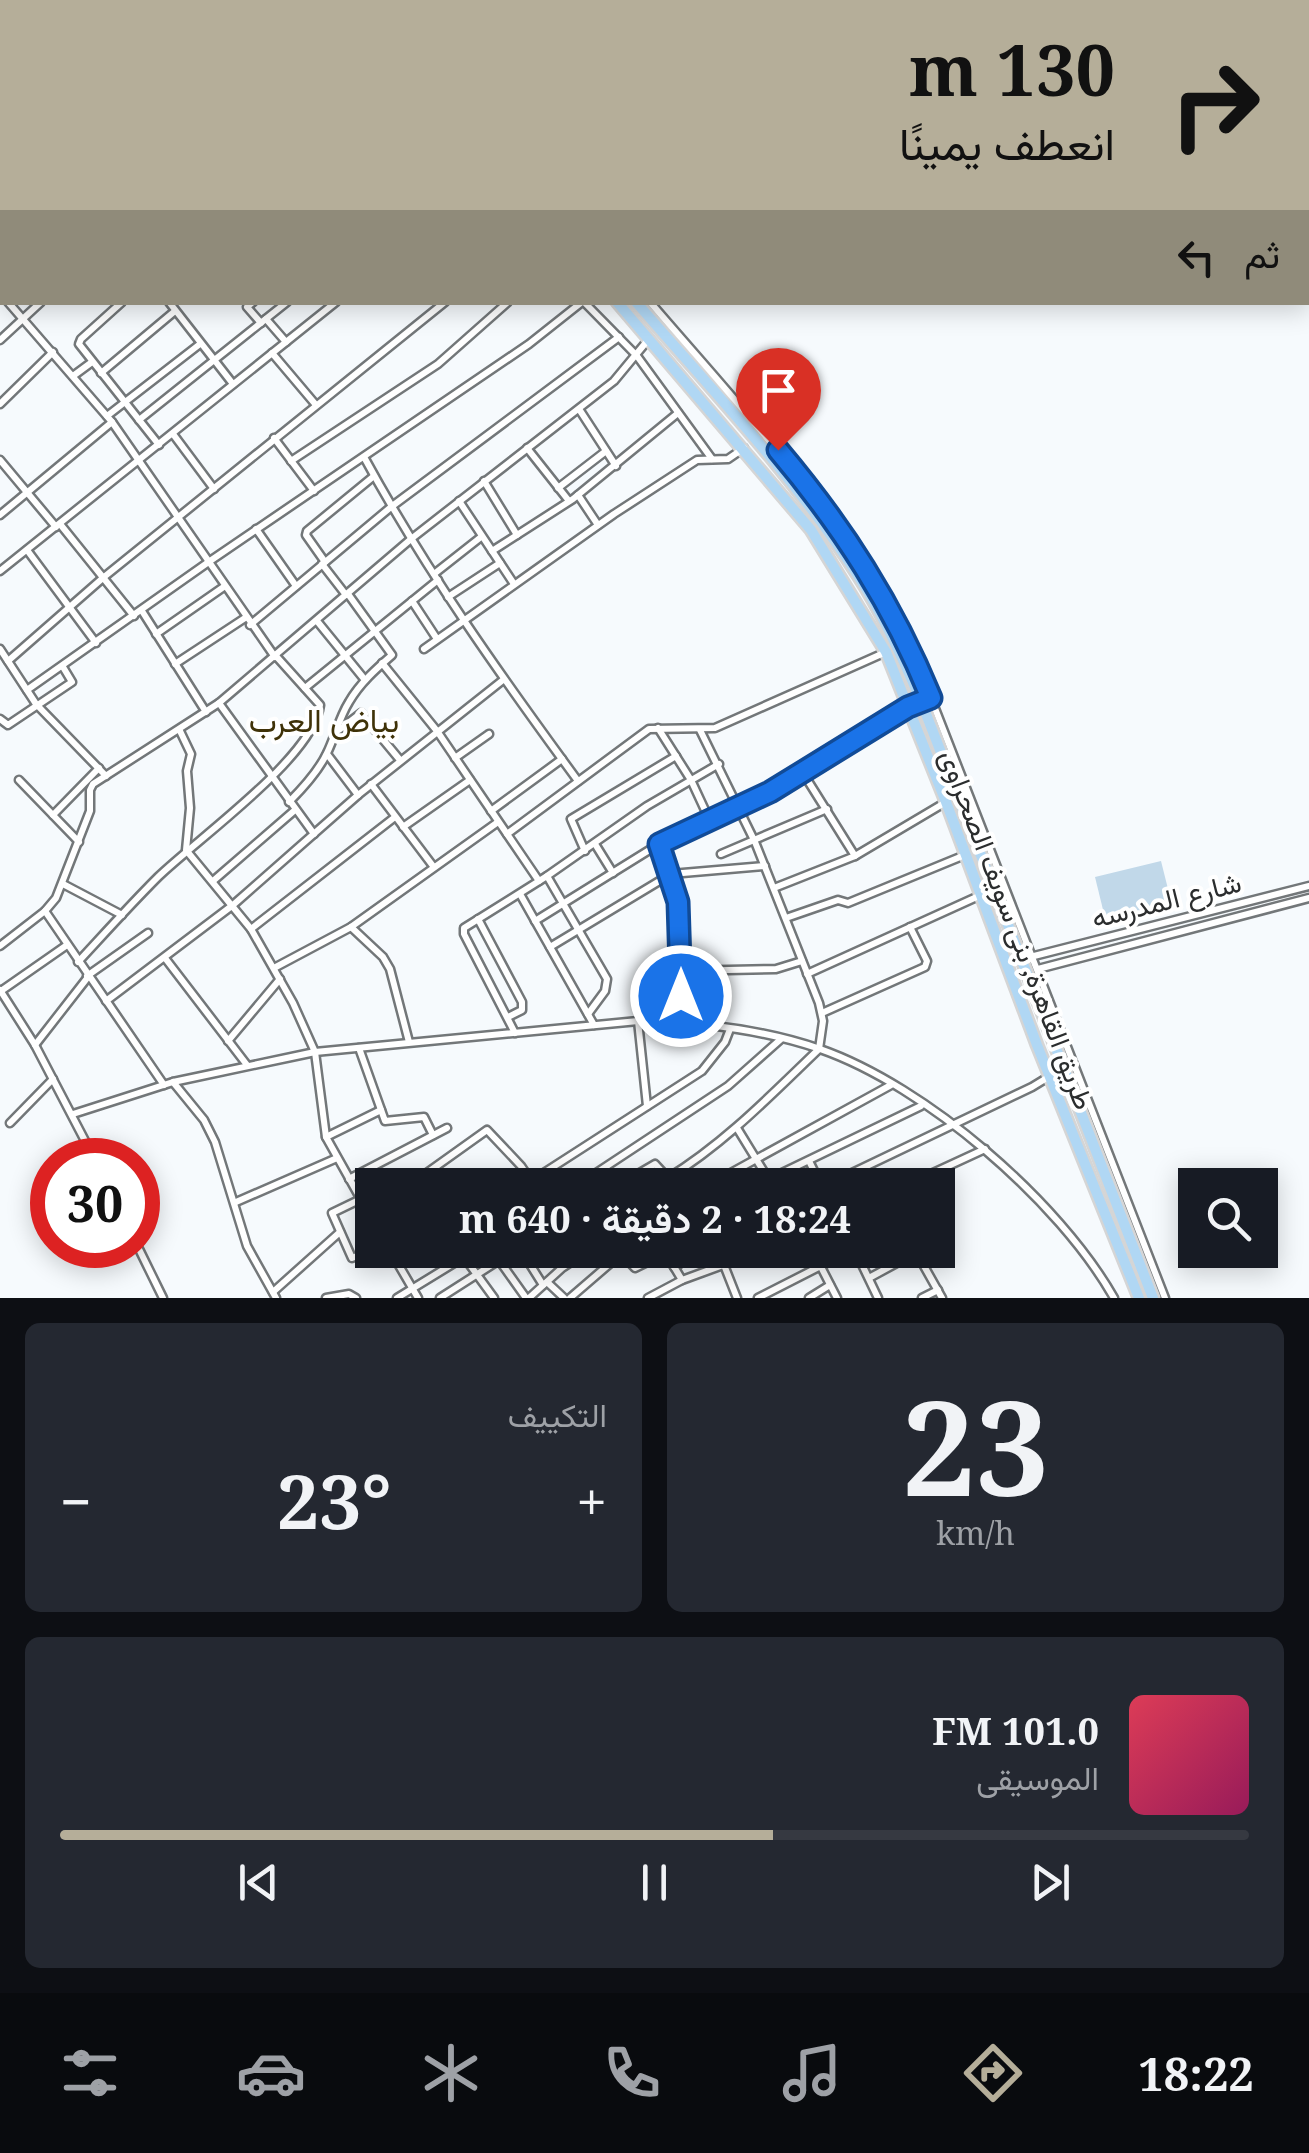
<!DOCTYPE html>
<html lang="ar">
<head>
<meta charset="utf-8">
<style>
  :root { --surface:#171b24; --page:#242831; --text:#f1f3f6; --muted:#9ea1a6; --line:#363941; --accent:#b5ae99 }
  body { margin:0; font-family:"Noto Serif",Vazirmatn,serif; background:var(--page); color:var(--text); direction:rtl; height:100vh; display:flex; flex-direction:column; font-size:38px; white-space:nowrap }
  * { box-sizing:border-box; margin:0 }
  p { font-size:32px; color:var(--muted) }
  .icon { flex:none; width:55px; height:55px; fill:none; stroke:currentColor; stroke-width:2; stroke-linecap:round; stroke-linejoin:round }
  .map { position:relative; height:1298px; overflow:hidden; direction:ltr }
  .panel { display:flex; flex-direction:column; gap:25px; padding:25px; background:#0d0f14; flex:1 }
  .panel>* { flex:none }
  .hud { position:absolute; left:0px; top:0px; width:1310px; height:305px; box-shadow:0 5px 25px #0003; direction:rtl; background:#b5ae99; color:#111; overflow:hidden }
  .buttons { position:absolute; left:1178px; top:1168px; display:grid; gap:20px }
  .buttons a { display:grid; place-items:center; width:100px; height:100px; border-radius:0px; background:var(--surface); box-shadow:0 5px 25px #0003; font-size:50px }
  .speed { position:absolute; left:30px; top:1138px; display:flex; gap:20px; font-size:50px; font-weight:700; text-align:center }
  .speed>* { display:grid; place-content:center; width:130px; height:130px; border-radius:50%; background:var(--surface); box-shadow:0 5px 25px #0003; line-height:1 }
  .speed .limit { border:15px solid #d22; background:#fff; color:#111 }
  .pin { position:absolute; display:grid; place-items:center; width:85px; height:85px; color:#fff; margin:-102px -42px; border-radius:50% 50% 50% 0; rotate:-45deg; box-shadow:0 0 10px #0007 }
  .pin .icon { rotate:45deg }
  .me { position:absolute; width:110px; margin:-55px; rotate:0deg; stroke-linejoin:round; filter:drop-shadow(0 0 8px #0008) }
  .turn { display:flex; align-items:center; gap:35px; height:210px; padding:0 30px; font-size:45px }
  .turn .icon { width:130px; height:130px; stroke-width:2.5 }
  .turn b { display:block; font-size:70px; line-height:85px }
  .then { display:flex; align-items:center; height:95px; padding:0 30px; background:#0003; gap:20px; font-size:38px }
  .big { font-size:75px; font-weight:700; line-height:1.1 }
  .panel .tile { flex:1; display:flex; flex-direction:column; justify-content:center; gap:15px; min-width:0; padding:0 35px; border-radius:15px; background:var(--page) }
  .panel .dial { align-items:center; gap:0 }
  .dial b { font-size:130px; line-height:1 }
  .song { display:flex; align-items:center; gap:30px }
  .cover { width:120px; height:120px; border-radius:15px; background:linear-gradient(135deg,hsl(350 70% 55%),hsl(330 70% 35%)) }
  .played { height:10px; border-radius:5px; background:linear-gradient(90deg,var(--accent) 60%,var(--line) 60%) }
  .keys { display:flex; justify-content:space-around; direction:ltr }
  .heat { display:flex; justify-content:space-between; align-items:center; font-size:55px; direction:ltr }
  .panel .tiles { flex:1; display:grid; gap:25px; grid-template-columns:1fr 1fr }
  .tile:last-child { grid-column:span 2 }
  .trip { position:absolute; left:355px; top:1168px; width:600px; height:100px; border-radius:0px; background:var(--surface); box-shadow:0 5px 25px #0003; font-weight:700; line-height:100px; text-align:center; direction:rtl }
  .tabs { display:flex; height:160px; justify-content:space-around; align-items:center; background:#090b0e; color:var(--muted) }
  .tabs .icon { width:70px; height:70px }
  .tabs .current { color:var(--accent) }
  .tabs b { font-size:45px; color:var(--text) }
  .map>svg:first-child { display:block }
  .green { fill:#c1d8e9 }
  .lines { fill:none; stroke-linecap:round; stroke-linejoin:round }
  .street-casing { stroke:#737779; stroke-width:11 }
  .primary-casing { stroke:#d5d5d5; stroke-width:15 }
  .street { stroke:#fff; stroke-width:6 }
  .primary { stroke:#b0d7f4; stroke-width:10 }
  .route-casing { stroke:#114b97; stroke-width:25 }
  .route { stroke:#1a73e8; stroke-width:18 }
  .labels { text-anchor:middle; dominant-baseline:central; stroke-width:8; stroke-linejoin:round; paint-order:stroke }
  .street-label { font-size:28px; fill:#2b2d2e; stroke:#fff }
  .quarter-label { font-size:32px; fill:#3f3208; stroke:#fff }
</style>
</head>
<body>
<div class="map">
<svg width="1309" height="1298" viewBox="0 0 1309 1298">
  <rect width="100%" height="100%" fill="#f6fafd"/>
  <!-- green -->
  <path class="green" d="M1161,861L1172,905L1106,922L1095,877Z"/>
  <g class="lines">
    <!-- street casing -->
    <g class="street-casing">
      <g id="street">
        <path d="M309,0L312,2"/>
        <path d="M388,0L390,2"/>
        <path d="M163,2L167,0"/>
        <path d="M279,2L284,0"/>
        <path d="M0,60L2,59"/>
        <path d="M0,75L2,79"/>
        <path d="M0,106L2,110"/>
        <path d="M0,123L2,122"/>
        <path d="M0,269L2,270"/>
        <path d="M0,295L2,297"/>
        <path d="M8,302L112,422L275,657"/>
        <path d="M122,302L81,339L79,344L159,445"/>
        <path d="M169,302L233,384"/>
        <path d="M253,302L247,307L261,323"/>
        <path d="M584,302L637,356L712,459"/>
        <path d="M650,302C746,414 847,519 913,652L1165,1298"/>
        <path d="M266,319L286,342"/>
        <path d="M0,340L41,302"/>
        <path d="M272,353L316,405"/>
        <path d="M101,373L175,311"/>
        <path d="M73,376L92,362"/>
        <path d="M0,404L53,352"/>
        <path d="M579,409L616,466"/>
        <path d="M107,416L200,344"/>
        <path d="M139,420L287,302"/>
        <path d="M173,434L214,489"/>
        <path d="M274,438L314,491"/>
        <path d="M527,448L569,501"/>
        <path d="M364,457C426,571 501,676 578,781"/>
        <path d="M0,460L56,527"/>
        <path d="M291,461L438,364L508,302"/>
        <path d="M484,481L517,535"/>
        <path d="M558,488L606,451"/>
        <path d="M578,495L598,525"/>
        <path d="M459,501L514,584"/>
        <path d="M0,515L112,422"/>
        <path d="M60,524L134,616"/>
        <path d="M256,529L296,586"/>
        <path d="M27,550L96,643"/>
        <path d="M492,551L573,499L678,413"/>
        <path d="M325,562L306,535L307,531L374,476"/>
        <path d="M322,564L346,595"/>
        <path d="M0,571L336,302"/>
        <path d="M434,574L481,537"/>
        <path d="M448,597L500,563"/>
        <path d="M412,601L437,639"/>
        <path d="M142,611L206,712"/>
        <path d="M317,621L365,680"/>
        <path d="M250,625L391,507L619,337"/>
        <path d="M156,634L225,586"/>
        <path d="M0,649L36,704L106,776"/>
        <path d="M424,649L614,514L697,460L728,459L744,448"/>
        <path d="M8,661L104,577L445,302"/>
        <path d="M382,663L437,731L539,881"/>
        <path d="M175,664L245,618"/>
        <path d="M305,688L438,580"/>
        <path d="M27,690L210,561L529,344L582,302"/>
        <path d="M219,703L314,834"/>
        <path d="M0,719L8,725L72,682L63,667"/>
        <path d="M658,728L691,780L710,821"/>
        <path d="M339,730L361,713L400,760"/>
        <path d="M180,731L191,754L187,771L190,808L186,850L251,929L293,1003L315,1052L326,1137L372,1219"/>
        <path d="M327,754L358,795"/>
        <path d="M455,758L489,734"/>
        <path d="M803,773L855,856"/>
        <path d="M19,780L79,842"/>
        <path d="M371,784L433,866"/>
        <path d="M289,802C302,789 319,770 327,753C335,737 339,718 349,702C360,683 376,669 392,655L348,594"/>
        <path d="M491,811L562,759"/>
        <path d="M53,815L99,768"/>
        <path d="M403,827L470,780"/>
        <path d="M507,834L649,729L715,728L886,652"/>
        <path d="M595,844L613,873"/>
        <path d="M585,851L571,819L676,756"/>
        <path d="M721,854L827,809"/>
        <path d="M547,876L607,979L605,991L588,1014"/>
        <path d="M213,881L295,810"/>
        <path d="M63,884L122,915"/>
        <path d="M774,888L855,856L946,802"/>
        <path d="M520,894L594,1025"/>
        <path d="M45,911L164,1085"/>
        <path d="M786,918L838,900L848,903L965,855"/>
        <path d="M478,919L522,1002V1010L508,1017"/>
        <path d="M535,921L659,844"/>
        <path d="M351,927L383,957L390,969L409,1042"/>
        <path d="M251,929L395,817"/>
        <path d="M0,946L45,911L56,898L90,811V790L93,784L219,703L411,539L614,381L648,340"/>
        <path d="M550,947L671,874L765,866"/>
        <path d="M1034,956L1309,886"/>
        <path d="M165,958L247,1065"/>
        <path d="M78,962C104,934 130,905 158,877C197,839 314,757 320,705L276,656"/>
        <path d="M274,968L351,927L498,822"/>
        <path d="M1038,969L1309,898"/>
        <path d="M681,971L776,969L802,961"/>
        <path d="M807,974L981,895"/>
        <path d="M87,976L148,933"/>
        <path d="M0,990L35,1045L95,1160"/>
        <path d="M1,991L67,945"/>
        <path d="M106,1001L233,905L358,795L503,680"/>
        <path d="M822,1013L925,967L927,961L910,927"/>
        <path d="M638,1021L647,1106"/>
        <path d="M680,1022C682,960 682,903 659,844L770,792L911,706"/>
        <path d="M515,1033L464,934V928L547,876L647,806L719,764"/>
        <path d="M228,1041L280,979"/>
        <path d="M35,1045L88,977"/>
        <path d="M359,1048L385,1121L424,1117L433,1135"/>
        <path d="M173,1082L204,1120L215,1142L247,1246L276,1298"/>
        <path d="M73,1114L173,1082L315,1052L638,1021C698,1022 762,1029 820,1049C926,1086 1059,1201 1114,1298"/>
        <path d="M10,1123L53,1079"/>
        <path d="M737,1128L772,1185"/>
        <path d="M326,1137L381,1110"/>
        <path d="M809,1161L821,1185"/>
        <path d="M349,1179L447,1128"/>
        <path d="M410,1185L487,1130L521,1166L534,1185"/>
        <path d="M525,1185L702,1071L725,1042L730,1029"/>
        <path d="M578,1185L728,1086L781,1039"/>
        <path d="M619,1185L655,1164L668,1178C725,1143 771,1095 819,1049L823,1021L819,1003L755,842L700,730"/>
        <path d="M709,1185L891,1085"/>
        <path d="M757,1185L921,1106"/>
        <path d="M827,1185L1032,1087L1050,1076"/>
        <path d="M907,1185L985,1149"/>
        <path d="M361,1199L332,1213L352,1258L372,1250"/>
        <path d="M236,1202L337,1158"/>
        <path d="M137,1245L163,1298"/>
        <path d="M390,1250L418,1298"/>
        <path d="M459,1250L494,1298"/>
        <path d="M521,1250L543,1285"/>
        <path d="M618,1250L635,1268L666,1253"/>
        <path d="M855,1250L878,1298"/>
        <path d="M915,1250L942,1298"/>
        <path d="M499,1260L526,1298"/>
        <path d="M724,1265L737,1298"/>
        <path d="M820,1265L837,1298"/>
        <path d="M674,1267L704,1250"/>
        <path d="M869,1278L917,1252"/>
        <path d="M682,1280L764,1250"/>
        <path d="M547,1282L564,1298"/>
        <path d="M273,1292L340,1232"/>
        <path d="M326,1298L349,1294L356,1298"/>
        <path d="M397,1298L464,1257"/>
        <path d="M440,1298L515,1250"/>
        <path d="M529,1298L562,1268L589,1250"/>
        <path d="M570,1298L621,1254"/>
        <path d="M648,1298L682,1280L664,1250"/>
        <path d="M758,1298L852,1250"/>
        <path d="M809,1298L830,1285"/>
        <path d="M922,1298L938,1290"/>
      </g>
    </g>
    <!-- primary casing -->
    <g class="primary-casing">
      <g id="primary">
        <path d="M355,0L357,2"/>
        <path d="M373,0L375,2"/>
        <path d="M617,302L811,530L886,652L946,802L1037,1045L1139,1298"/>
        <path d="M636,302C713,391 796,478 859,577C884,616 903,658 921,701L1153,1298"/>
      </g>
    </g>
    <!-- street -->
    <use href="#street" class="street"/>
    <!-- primary -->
    <use href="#primary" class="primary"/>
  </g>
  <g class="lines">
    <!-- route casing -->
    <g class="route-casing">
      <path id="route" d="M681,996L678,902L659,844L770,792L908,707L931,698C893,605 843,527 778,450"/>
    </g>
    <!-- route -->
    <use href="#route" class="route"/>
  </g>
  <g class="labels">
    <!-- street labels -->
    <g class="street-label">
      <text transform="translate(1166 899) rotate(-14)">شارع المدرسه</text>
      <text transform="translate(1018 929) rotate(69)">طريق القاهرة, بنى سويف الصحراوى</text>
    </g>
    <!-- quarter labels -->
    <g class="quarter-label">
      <text x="324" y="719">بياض العرب</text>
    </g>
  </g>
</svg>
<div class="buttons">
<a><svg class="icon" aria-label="search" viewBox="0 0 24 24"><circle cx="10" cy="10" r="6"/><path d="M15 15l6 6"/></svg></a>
</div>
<div class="speed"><div class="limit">30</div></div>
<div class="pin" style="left:778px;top:450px;background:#d93025"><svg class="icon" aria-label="arrive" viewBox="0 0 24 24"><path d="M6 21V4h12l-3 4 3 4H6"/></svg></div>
<svg class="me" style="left:681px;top:996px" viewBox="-20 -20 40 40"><circle r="17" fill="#1a73e8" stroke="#fff" stroke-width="3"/><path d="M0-11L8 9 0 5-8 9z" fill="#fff"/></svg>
<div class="trip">18:24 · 2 دقيقة · 640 m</div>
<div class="hud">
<div class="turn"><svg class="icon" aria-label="right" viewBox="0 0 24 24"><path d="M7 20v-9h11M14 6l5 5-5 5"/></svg><div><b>130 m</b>انعطف يمينًا</div></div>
<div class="then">ثم<svg class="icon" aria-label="left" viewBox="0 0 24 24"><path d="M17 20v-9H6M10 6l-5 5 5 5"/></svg></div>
</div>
</div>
<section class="panel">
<div class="tiles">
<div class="tile dial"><b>23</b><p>km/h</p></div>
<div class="tile"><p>التكييف</p>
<div class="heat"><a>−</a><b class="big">23°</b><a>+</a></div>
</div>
<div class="tile">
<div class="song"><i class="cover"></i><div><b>101.0 FM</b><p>الموسيقى</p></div></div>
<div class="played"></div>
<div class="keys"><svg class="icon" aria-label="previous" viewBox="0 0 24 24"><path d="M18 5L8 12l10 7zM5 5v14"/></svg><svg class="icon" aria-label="pause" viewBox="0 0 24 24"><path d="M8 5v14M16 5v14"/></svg><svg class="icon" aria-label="next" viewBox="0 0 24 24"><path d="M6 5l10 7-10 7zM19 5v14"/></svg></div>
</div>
</div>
</section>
<nav class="tabs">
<b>18:22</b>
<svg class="icon current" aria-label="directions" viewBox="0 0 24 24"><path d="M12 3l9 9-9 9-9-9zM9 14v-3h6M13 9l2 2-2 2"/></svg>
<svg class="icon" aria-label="music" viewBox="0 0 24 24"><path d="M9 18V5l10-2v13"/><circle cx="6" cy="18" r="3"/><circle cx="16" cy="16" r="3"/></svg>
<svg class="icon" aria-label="phone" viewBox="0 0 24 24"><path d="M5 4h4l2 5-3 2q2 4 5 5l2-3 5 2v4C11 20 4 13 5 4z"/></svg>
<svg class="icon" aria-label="climate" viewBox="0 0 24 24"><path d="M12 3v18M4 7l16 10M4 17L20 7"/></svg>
<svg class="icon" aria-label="car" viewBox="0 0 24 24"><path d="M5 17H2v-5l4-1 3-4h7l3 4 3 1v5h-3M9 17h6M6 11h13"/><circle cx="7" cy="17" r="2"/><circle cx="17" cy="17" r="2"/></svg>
<svg class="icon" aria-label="filters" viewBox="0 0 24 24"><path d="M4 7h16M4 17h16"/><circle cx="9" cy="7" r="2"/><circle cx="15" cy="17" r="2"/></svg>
</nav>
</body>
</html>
